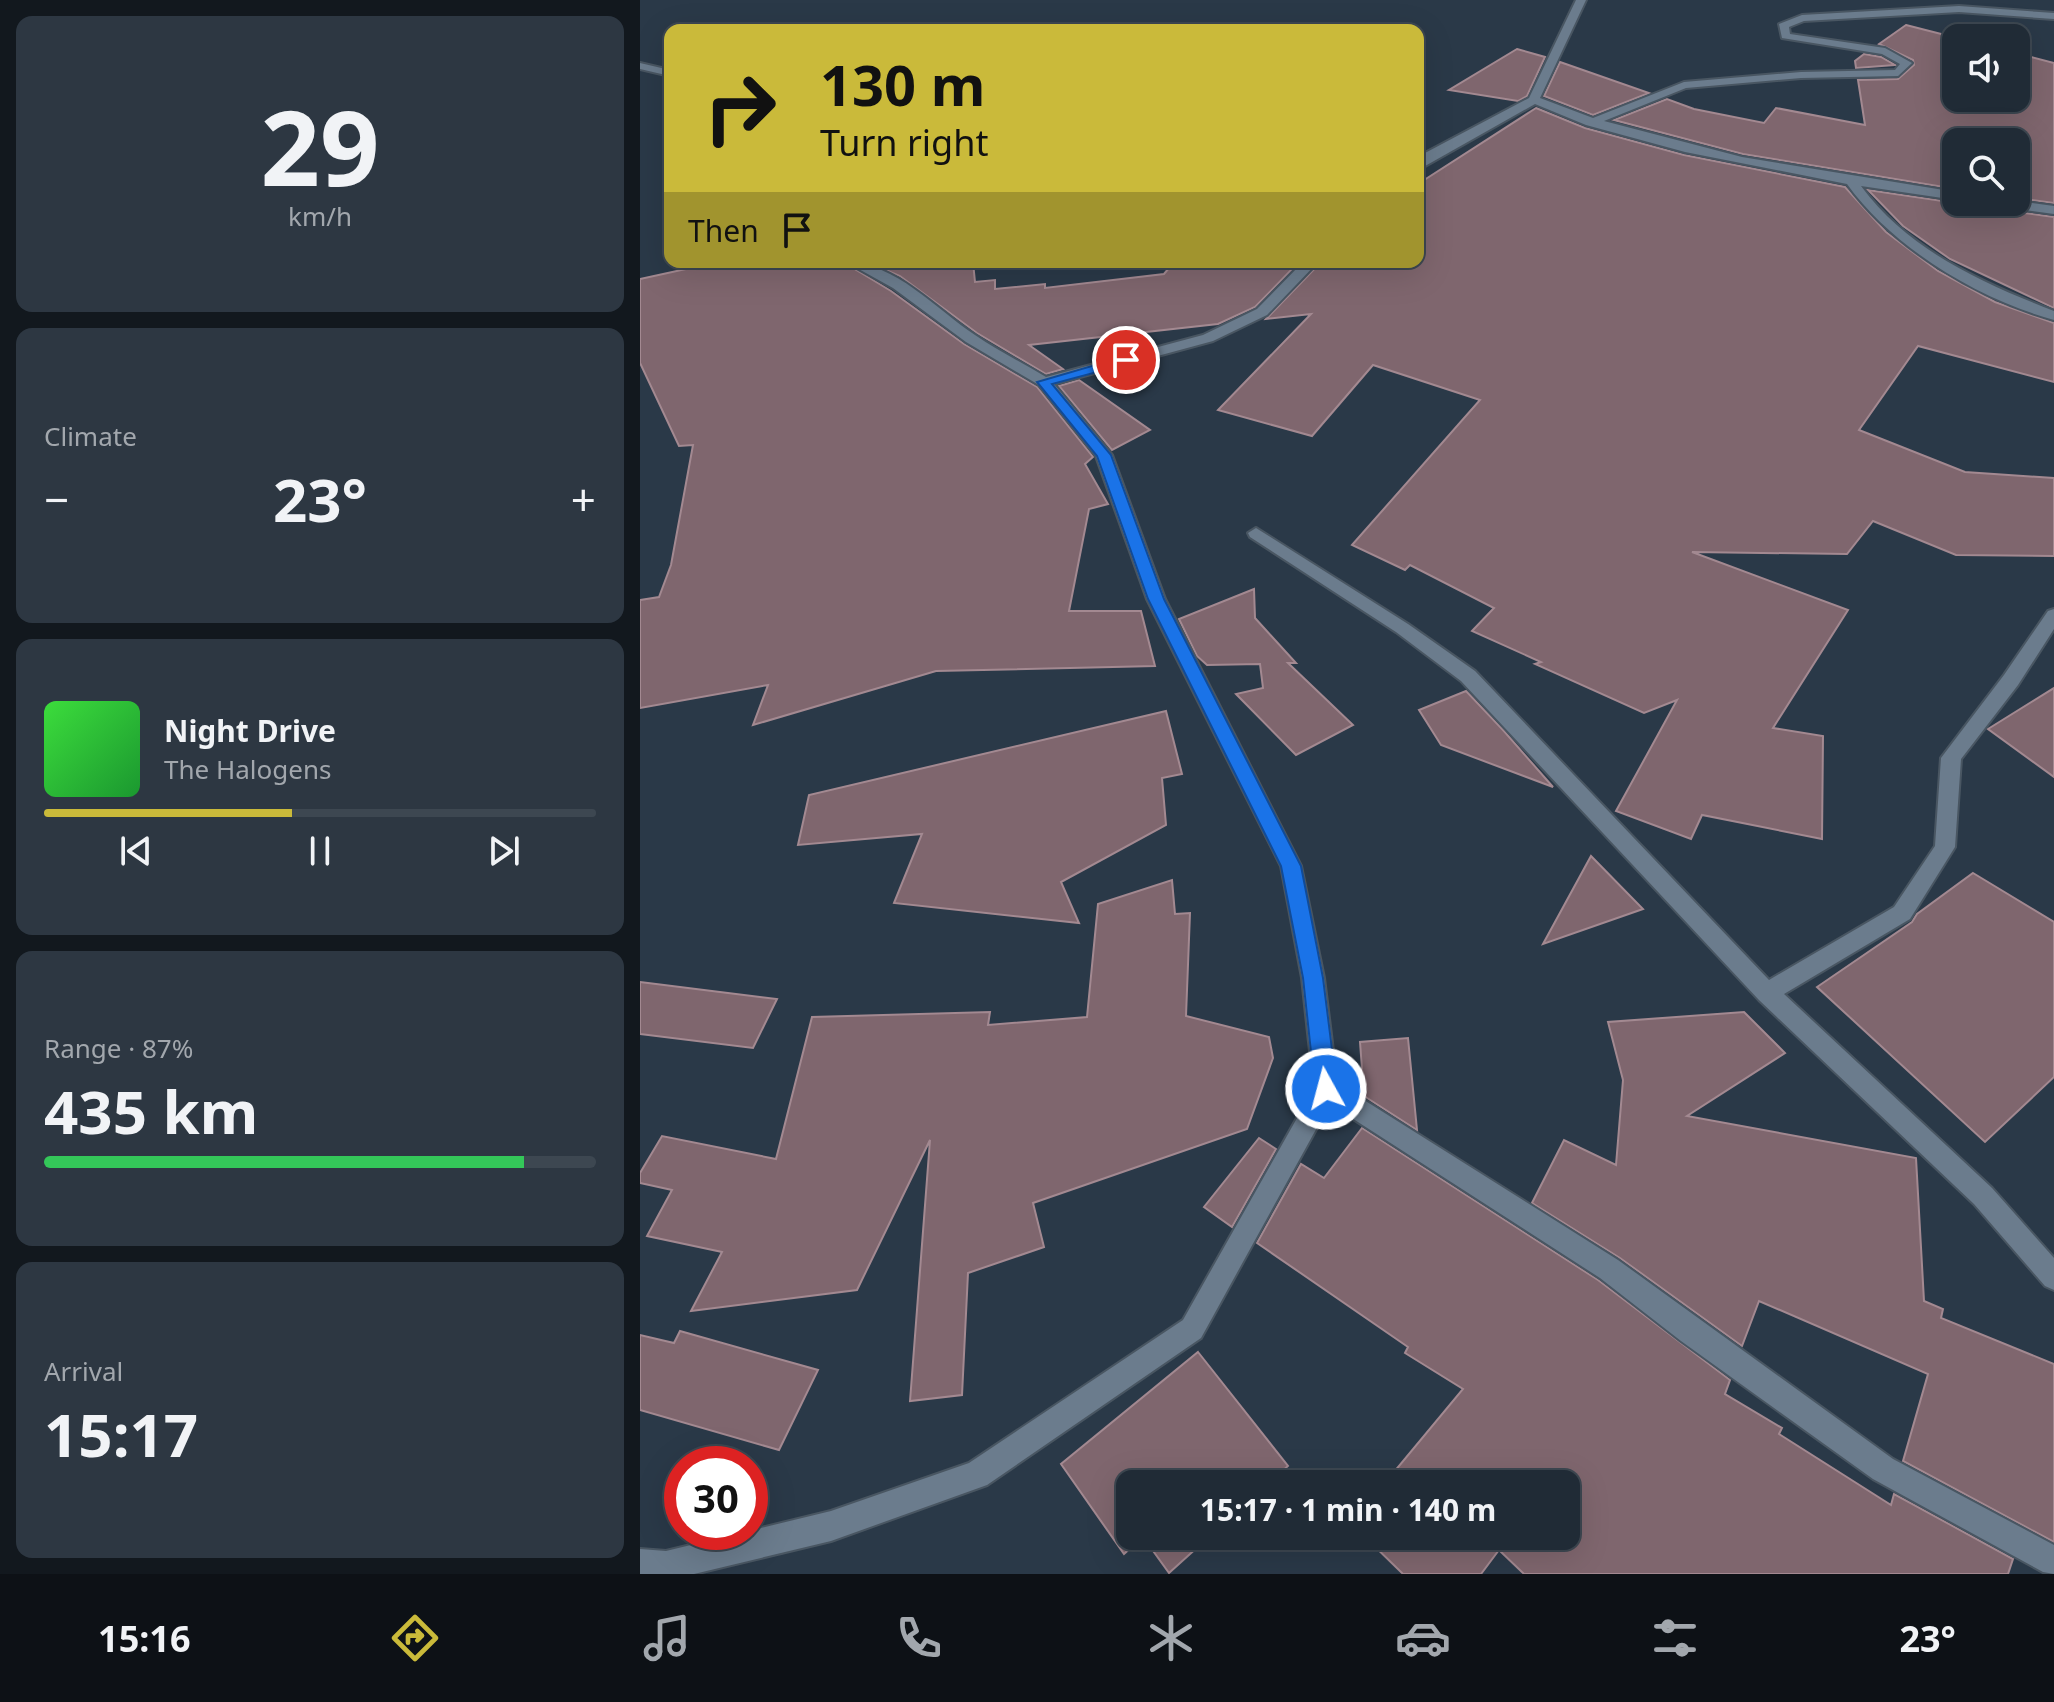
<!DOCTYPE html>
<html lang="en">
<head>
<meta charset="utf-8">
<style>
  :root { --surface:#202b36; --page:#2d3742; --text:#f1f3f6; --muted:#a2a7ad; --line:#3d4751; --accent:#caba3a }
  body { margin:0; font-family:"Noto Sans",sans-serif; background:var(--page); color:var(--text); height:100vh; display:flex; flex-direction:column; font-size:30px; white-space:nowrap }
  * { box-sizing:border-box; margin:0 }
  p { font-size:26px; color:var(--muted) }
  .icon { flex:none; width:44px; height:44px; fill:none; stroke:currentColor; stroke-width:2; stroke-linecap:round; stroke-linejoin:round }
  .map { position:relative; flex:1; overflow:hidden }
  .panel { display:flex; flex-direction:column; gap:16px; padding:16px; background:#12181e; width:640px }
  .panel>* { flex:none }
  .hud { position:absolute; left:24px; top:24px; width:760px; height:244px; border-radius:16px; box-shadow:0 8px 32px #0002,0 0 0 2px var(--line); background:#caba3a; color:#111; overflow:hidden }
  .buttons { position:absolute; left:1302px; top:24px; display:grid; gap:16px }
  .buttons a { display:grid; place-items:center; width:88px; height:88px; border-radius:16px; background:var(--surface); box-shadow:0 8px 32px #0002,0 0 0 2px var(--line); font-size:40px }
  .speed { position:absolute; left:24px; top:1446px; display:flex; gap:16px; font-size:40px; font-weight:700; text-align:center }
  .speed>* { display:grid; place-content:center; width:104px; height:104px; border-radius:50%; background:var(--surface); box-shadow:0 8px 32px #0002,0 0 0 2px var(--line); line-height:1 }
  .speed .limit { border:12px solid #d22; background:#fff; color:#111 }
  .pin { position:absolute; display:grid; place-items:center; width:68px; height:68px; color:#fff; margin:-34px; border:4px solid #fff; border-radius:50%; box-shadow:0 2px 8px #0007 }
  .me { position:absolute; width:88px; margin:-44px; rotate:353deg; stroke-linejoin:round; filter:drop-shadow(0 0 6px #0008) }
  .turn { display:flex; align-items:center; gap:28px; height:168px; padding:0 24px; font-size:36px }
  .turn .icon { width:104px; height:104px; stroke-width:2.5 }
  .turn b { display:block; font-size:56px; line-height:68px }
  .then { display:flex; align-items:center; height:76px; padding:0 24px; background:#0003; gap:16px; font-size:30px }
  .big { font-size:60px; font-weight:700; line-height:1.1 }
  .panel .tile { flex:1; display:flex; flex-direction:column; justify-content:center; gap:12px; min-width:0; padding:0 28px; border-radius:16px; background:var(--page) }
  .panel .dial { align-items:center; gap:0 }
  .dial b { font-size:104px; line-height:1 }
  .song { display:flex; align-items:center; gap:24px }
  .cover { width:96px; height:96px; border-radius:12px; background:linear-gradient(135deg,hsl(120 70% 55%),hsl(130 70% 35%)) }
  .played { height:8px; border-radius:4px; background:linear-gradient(90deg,var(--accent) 45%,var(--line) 45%) }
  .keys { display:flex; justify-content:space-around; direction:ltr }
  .heat { display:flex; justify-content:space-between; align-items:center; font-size:44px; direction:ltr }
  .charge { height:12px; border-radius:6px; background:linear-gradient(90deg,#34c759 87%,var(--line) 0) }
  .trip { position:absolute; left:476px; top:1470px; width:464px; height:80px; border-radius:16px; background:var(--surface); box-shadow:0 8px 32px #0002,0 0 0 2px var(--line); font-weight:700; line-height:80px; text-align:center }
  .menu { display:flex; height:128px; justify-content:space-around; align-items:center; background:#0d1116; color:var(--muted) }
  .menu .icon { width:56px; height:56px }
  .menu .active { color:var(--accent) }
  .menu b { font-size:36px; color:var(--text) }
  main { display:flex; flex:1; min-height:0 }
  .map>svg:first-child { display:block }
  .building { fill:#7f666e; stroke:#a38991; stroke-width:2 }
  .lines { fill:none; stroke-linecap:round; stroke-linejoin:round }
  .street-casing { stroke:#495662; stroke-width:4 }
  .street { fill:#6b7c8d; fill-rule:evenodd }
  .route { fill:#1a73e8; stroke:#114b97; stroke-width:2 }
</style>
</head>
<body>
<main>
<section class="panel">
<div class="tile dial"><b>29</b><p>km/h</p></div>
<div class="tile"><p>Climate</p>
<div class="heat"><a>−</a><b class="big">23°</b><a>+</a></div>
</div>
<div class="tile">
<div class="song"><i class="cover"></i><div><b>Night Drive</b><p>The Halogens</p></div></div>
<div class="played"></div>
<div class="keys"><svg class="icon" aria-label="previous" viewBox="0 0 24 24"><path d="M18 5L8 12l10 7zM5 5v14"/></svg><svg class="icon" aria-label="pause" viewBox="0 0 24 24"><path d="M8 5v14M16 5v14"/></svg><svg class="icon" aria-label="next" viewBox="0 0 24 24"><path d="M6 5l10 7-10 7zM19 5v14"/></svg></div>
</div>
<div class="tile"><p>Range · 87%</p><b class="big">435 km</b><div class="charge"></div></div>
<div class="tile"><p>Arrival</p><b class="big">15:17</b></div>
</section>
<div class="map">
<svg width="1414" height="1574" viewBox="0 0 1414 1574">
  <rect width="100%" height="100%" fill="#2a3948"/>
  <!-- building -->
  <g class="building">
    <path d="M1266,25L1317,38L1316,98H1376V53L1414,63V203L1376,198V142H1316V189L1103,154L974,120L1027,99L1054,109L1124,123L1136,108L1225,125L1218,80L1258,79L1274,65L1273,60L1239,44Z"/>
    <path d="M877,49L905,57L887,96L878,101L809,90Z"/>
    <path d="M1224,54L1241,57L1255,65L1216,68L1215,61Z"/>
    <path d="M920,62L1009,93L953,115L904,96Z"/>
    <path d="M896,108L945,128L1044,155L1205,187L1246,232L1298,271L1355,302L1414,323V382L1278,346L1219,430L1325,472L1414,478V556L1316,555L1233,521L1207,554L1052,552L1208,610L1133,728L1183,736L1182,839L1062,815L1051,839L976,811L1037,700L1004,713L895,664L901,662L832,631L854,608L770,565L765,570L712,545L840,400L733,365L672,436L578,410L671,314L626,319L681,262H778V184Z"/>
    <path d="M1228,190L1316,203L1346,202L1355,209L1414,217V308L1310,259L1263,226Z"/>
    <path d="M78,262H203L251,291L324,344L397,387L453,457L445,464L468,504L449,509L429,611H501L515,666L296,671L113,725L128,685L0,708V600L19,597L31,565L53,445L39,446L0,363V279Z"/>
    <path d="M227,262H333L335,282L355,280V289L405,284V288L524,274L534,262H659L615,307L578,324L389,345L423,369L406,374L337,333L260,276Z"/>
    <path d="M439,380L510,430L472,450L419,386Z"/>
    <path d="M614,589L615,618L656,663H648L713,725L656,755L596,694L623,688L620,664L567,665L557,656L539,619Z"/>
    <path d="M1414,688V777L1348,729Z"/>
    <path d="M826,691L863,730L913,787L801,745L779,710Z"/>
    <path d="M526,711L542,774L522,778L526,825L421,882L439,923L254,903L282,834L158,845L169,795Z"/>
    <path d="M951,856L1003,909L903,944Z"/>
    <path d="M1333,873L1414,922V1077L1345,1142L1177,987L1272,922L1277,914Z"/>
    <path d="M532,880L535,914L550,913L546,1016L629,1037L633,1058L607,1129L393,1203L404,1247L328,1273L322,1395L270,1401L290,1140L217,1290L51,1311L82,1252L7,1236L32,1190L0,1183V1173L22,1136L136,1159L172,1017L350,1012L348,1025L447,1017L458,904Z"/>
    <path d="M0,982L137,999L113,1048L0,1034Z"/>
    <path d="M1104,1012L1145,1053L1047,1116L1276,1158L1284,1301L1303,1309L1301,1318L1414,1364V1542L1263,1461L1288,1374L1119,1301L1102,1346L980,1258L892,1203L924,1140L976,1165L983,1080L968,1022Z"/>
    <path d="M768,1038L777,1130L724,1096L720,1042Z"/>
    <path d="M722,1128L958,1280L1090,1380L1085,1394L1142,1428L1139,1434L1251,1505L1254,1494L1373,1559L1368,1574H884L859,1550L841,1574H763L724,1536H926V1484H744L823,1389L765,1353L768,1347L617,1243L661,1164L684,1178Z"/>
    <path d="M619,1138L636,1149L592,1227L564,1207Z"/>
    <path d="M40,1331L178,1370L139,1450L0,1410V1335L34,1343Z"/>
    <path d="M558,1352L648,1466L628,1484H490V1536H570L529,1573L503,1537L484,1554L421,1464Z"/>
  </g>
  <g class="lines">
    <!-- street casing -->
    <g class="street-casing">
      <g id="street">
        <path d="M936,0H946L900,98L953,118L1044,82L1161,72L1255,70L1260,64L1242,54L1142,38L1139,24L1162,15L1319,6L1414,13V19L1319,12L1164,21L1149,27L1150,34L1245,48L1272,63L1258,76L1161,78L1046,88L964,121L1102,157L1316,192V200L1221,186C1268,250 1342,283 1414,311V320C1338,299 1253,248 1207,184L1045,152L946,125L895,104L778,170V160L785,153L889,98Z"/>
        <path d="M0,63L30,70V76L0,69Z"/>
        <path d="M1376,201L1414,206V214L1355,206L1349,202Z"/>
        <path d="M206,262C255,262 297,310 335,335C358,351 383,363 406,377L563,335L617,309L663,262H678L627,315L573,341L414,384L472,455L525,599L661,866L684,978L697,1083L978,1260L1253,1459L1414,1545V1574L1403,1572L1233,1479L1041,1341L960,1278L690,1104L561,1338L347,1485L191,1541L54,1574H0V1549L26,1551L191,1511L329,1463L543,1320L674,1088L662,978L641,866L507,599L456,456L399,385L326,342L253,288Z"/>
        <path d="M616,528L768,624L835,671L1129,980L1254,907L1295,846L1301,758L1364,675L1408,611L1414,609V629L1378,685L1321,759L1315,847L1270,919L1144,994L1352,1188L1414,1258V1290L1405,1286L1334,1204L1119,1000L821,681L756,632L610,537L608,533Z"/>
      </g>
    </g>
    <!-- street -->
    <use href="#street" class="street"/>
  </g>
  <!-- route -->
  <path class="route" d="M486,356L493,360L491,363L412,384L471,455L524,599L661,866L683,978L697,1089L694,1096L686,1099L678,1096L675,1089L663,978L641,866L508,599L457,456L397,382Z"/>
</svg>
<div class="buttons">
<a><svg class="icon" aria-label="sound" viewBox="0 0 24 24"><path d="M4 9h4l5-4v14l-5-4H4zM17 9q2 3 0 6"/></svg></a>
<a><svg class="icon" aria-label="search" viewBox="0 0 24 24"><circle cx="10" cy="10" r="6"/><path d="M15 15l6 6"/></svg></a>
</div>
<div class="speed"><div class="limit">30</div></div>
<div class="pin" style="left:486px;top:360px;background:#d93025"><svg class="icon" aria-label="arrive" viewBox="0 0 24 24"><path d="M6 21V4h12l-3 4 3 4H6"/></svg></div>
<svg class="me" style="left:686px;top:1089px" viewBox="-20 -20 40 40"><circle r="17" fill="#1a73e8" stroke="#fff" stroke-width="3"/><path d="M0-11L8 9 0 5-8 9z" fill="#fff"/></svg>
<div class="trip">15:17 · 1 min · 140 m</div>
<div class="hud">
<div class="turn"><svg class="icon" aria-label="right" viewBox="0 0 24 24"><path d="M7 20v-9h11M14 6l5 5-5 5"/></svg><div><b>130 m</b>Turn right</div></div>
<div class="then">Then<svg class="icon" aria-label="arrive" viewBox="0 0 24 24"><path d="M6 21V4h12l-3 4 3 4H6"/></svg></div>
</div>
</div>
</main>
<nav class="menu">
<b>15:16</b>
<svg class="icon active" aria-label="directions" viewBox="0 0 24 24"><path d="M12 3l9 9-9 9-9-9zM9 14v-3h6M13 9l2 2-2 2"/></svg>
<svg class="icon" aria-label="music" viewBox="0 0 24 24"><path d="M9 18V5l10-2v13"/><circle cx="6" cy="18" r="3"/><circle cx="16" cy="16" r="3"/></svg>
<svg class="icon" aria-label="phone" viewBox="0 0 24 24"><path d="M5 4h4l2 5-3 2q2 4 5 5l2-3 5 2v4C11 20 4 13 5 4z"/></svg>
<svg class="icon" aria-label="climate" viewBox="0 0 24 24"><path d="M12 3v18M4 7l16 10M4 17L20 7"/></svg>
<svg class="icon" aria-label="car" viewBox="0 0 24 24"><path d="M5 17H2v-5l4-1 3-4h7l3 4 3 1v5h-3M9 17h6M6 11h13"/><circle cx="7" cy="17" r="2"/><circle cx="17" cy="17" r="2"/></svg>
<svg class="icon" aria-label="filters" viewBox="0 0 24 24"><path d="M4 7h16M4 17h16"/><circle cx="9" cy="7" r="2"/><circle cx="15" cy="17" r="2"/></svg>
<b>23°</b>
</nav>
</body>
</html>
